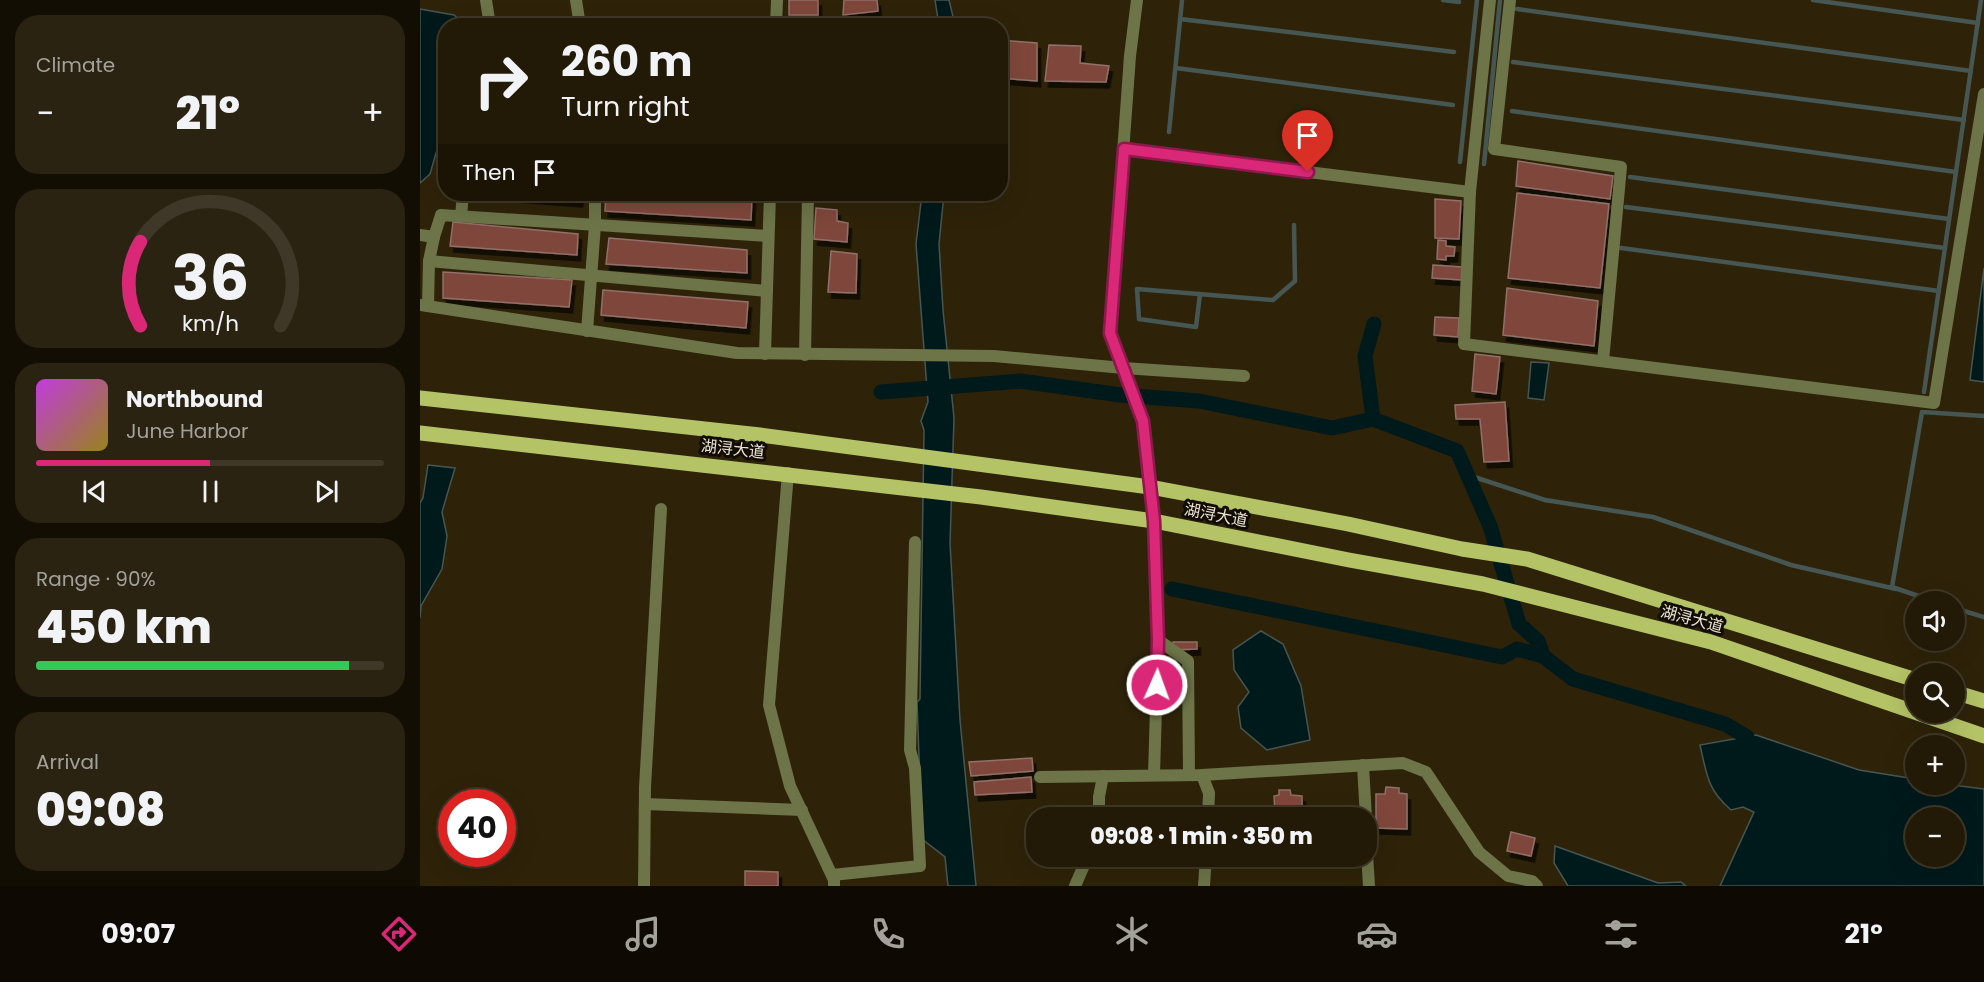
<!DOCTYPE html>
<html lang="en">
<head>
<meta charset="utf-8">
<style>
  :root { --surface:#221a07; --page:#2a2311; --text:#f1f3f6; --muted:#a2a19b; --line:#3f3828; --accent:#db2777 }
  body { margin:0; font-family:Poppins,"Noto Sans SC",sans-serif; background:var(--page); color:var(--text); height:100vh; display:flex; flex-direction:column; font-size:22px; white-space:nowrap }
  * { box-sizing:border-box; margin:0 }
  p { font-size:20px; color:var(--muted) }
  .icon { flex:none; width:33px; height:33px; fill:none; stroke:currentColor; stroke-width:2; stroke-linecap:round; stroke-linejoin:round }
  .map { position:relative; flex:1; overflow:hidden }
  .details { display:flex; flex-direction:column; gap:15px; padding:15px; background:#130e04; width:420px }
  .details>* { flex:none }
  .hud { position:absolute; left:18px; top:18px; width:570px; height:183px; border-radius:24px; box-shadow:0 6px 24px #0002,0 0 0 2px var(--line); background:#221a07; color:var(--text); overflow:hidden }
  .buttons { position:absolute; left:1485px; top:591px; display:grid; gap:12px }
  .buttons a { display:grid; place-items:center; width:60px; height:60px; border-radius:50%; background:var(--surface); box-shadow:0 6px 24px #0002,0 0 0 2px var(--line); font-size:30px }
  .speed { position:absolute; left:18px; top:789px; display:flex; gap:12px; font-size:30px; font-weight:700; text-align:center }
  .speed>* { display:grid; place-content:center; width:78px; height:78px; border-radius:50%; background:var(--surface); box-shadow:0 6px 24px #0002,0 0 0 2px var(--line); line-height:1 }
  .speed .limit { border:9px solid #d22; background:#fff; color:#111 }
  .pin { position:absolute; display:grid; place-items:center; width:51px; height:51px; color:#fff; margin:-62px -26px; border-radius:50% 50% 50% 0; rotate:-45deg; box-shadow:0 0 6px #0007 }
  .pin .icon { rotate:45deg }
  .me { position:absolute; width:66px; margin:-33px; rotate:2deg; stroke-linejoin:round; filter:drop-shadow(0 0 4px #0008) }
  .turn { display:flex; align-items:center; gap:21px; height:126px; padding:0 24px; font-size:27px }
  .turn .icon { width:78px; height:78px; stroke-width:2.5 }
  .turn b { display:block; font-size:42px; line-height:51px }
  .then { display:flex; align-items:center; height:57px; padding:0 24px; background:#0003; gap:12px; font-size:22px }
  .big { font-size:45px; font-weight:800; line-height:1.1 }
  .details .card { flex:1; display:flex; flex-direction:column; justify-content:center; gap:9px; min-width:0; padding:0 21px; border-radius:24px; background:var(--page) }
  .details .dial { align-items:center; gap:0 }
  .dial svg { height:156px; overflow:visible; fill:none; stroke:var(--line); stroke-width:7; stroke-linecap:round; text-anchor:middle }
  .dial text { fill:var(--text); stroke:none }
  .song { display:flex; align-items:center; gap:18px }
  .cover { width:72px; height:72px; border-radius:9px; background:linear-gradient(135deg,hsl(290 70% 55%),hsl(50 70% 35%)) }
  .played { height:6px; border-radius:3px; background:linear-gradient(90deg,var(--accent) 50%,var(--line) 50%) }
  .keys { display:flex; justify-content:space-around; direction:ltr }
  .heat { display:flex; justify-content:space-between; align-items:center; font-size:33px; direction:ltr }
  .charge { height:9px; border-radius:4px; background:linear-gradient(90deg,#34c759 90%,var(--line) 0) }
  .trip { position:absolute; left:606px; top:807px; width:351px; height:60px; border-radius:24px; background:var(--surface); box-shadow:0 6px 24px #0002,0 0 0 2px var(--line); font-weight:800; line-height:60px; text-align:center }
  .dock { display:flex; height:96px; justify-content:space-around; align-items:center; background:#0e0a03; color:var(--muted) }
  .dock .icon { width:42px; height:42px }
  .dock .active { color:var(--accent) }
  .dock b { font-size:27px; color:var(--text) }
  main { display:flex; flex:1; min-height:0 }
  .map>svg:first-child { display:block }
  .water { fill:#00191b; stroke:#465653; stroke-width:1.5; fill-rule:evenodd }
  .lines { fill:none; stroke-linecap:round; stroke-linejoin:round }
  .stream { stroke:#465653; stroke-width:4.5 }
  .canal { stroke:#00191b; stroke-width:15 }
  .building { fill:#7f463b; stroke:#906f68; stroke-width:1.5; filter:url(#shadow) }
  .minor { stroke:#6c7448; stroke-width:12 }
  .tertiary { stroke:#6c7448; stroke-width:12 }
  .primary { stroke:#b4c366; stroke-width:15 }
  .route-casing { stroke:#8e194d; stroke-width:15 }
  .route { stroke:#db2777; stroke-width:10 }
  .labels { text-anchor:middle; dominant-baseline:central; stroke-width:6; stroke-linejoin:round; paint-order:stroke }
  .street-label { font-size:16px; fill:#ebe3d5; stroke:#120d04 }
</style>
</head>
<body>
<main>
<section class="details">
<div class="card"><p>Climate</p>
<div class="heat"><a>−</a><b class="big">21°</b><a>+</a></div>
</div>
<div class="card dial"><svg viewBox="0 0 100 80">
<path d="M14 69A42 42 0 1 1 86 69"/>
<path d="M14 69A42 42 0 0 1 14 26" stroke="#db2777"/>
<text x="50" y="56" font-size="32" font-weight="700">36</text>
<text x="50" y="72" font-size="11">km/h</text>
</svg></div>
<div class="card">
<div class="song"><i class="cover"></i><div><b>Northbound</b><p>June Harbor</p></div></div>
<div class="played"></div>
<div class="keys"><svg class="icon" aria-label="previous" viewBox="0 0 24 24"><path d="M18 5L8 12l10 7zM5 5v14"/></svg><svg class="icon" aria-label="pause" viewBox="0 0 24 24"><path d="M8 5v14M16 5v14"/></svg><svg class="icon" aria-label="next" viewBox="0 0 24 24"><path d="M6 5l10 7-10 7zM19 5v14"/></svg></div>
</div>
<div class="card"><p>Range · 90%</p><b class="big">450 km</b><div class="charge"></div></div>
<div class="card"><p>Arrival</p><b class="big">09:08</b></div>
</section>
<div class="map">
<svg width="1564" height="886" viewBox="0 0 1564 886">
  <defs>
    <filter id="shadow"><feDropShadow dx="3.5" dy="6" stdDeviation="0" flood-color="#0009"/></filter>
  </defs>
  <rect width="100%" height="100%" fill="#2e2309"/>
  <!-- water -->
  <g class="water">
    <path d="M515,0H529L535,25H519Z"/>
    <path d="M0,9L34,15L46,25L26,26L25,122L10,174L0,183Z"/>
    <path d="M502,194H524L519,244L523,310L534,418L530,543L540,720L556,886H528L525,857L502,839L497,702L500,699L504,430L501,421L508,402L496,244Z"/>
    <path d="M1564,268V382L1550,380Z"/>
    <path d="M1111,362L1129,363L1124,400L1108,398Z"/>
    <path d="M8,465L35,468L22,512L27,536L22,569L1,606L0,618V503L3,498Z"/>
    <path d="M841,631L863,644L881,686L890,740L847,750L821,728L818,707L829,692L814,670L813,650Z"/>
    <path d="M1336,735L1439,770L1495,779L1496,784L1532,785L1564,789V886H1300L1334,812L1323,807L1311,810C1287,789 1287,775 1280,745ZM1496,818H1534V856H1496Z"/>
    <path d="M1135,846L1238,883L1261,882L1266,886H1148L1134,863Z"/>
  </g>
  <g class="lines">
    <!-- stream -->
    <g class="stream">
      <path d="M1023,0L1039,2"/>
      <path d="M1393,0L1558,23"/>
      <path d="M1097,9L1551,71"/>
      <path d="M760,19L1034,52"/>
      <path d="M1093,62L1544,120"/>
      <path d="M756,68L1033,105"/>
      <path d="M1092,111L1536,172"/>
      <path d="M749,132L762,0"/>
      <path d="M1040,162L1057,0"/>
      <path d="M1064,164L1080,0"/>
      <path d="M1210,177L1529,219"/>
      <path d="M1206,207L1525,248"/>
      <path d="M1201,248L1519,291"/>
      <path d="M780,294L776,327L719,319L717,289L853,300L875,281L874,225"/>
      <path d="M1504,392L1561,0"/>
      <path d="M1048,475L1125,500L1233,517L1371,565L1476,589"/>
      <path d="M1516,602L1472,587L1502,412L1564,416"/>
      <path d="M1534,608L1564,617"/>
    </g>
    <!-- canal -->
    <g class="canal">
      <path d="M954,324L945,356L953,419L1037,451L1070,526L1099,624L1118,641L1123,656L1153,679L1305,724L1327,737"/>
      <path d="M461,392L600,381L701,395L779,401L912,428L953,419"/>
      <path d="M752,589L1082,657L1097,649L1123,656"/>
    </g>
  </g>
  <!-- building -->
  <g class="building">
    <rect x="369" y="0" width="29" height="15"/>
    <path d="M424,0H457L458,11L423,15Z"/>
    <path d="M580,40L617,43V81L580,78Z"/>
    <path d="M629,45L661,46L660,63L689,66L686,82L625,81Z"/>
    <path d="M1098,161L1193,176L1190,199L1096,186Z"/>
    <path d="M1097,193L1189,204L1180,288L1088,278Z"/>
    <path d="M65,194H160L159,201Z"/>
    <path d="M186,194H297L332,196L331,220L185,211Z"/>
    <path d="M1015,199L1041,201L1039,239L1015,238Z"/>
    <path d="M396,208L417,210V221L428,223L427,242L394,239Z"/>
    <path d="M33,222L158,234L157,255L30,246Z"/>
    <path d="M189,238L327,250V273L186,264Z"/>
    <path d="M1018,240L1026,241V246L1035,247L1034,256H1026V260L1017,259Z"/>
    <path d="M411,251L437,254L436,293L408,292Z"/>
    <path d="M1013,265L1042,267V280L1012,278Z"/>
    <path d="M23,272L152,280L149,307L23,298Z"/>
    <path d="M1087,288L1178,301L1174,346L1083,335Z"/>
    <path d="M183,290L328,302L326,328L181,315Z"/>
    <path d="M1015,317L1039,318L1038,337L1014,335Z"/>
    <path d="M1055,354L1080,357L1076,394L1052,391Z"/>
    <path d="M1085,402L1089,461L1064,462L1060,419H1036L1035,405Z"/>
    <path d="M753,642H777V649L753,650Z"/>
    <path d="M612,758L613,771L551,776L549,762Z"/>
    <path d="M611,777L612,792L555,795L554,782Z"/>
    <path d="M966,787L979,788V793L987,794V829L956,828V794H965Z"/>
    <path d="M859,790H870L871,795L882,796V818H848V812L855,813L854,796L859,795Z"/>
    <path d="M1091,832L1115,838L1111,856L1087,851Z"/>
    <path d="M325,871L358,872V886H325Z"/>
  </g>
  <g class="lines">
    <!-- minor -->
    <g class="minor">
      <path d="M66,0L70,26"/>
      <path d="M156,0L160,26"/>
      <path d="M1070,0L1050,192L1044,344L1514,403L1564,94"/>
      <path d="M1090,0L1074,149L1201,167L1183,361"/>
      <path d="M356,26L357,0"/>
      <path d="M703,149L1050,192"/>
      <path d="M41,216L43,194"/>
      <path d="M0,235L14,237L21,215L348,236"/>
      <path d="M9,261L347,291"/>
      <path d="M0,305L317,353L574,356L703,368L824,376"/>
      <path d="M8,306L9,261L14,237"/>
      <path d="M167,331L175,225V194"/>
      <path d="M345,354L350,194"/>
      <path d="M385,355L388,194"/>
      <path d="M368,473L349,705L370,786L414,880V886"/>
      <path d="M943,765L946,818"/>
      <path d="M782,775L789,793L788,818"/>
      <path d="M620,777L782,775L983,763L1006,772L1059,852L1088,876L1112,881L1117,886"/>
      <path d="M225,804L382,810"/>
      <path d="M679,818V797L683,776"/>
      <path d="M946,837L949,886"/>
      <path d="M412,875L500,866L495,768L490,750L495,542"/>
      <path d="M224,886L225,787L241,509"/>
      <path d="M655,886L668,856"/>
      <path d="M784,886L786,856"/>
    </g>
    <!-- tertiary -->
    <g class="tertiary">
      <path d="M717,0L710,56L690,333L723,421L734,521L738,640L734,775"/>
      <path d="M738,640L768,661L769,775"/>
    </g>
    <!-- primary -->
    <g class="primary">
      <path d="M0,398L340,435L730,487L928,524L1042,549L1107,559L1496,680"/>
      <path d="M0,433L561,497L734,521L929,560L1063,584L1291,642L1564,736"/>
      <path d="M1534,692L1564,701"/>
    </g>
  </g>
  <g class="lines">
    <!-- route casing -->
    <g class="route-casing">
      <path id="route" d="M737,685L738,640L734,521L723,421L690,333L704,149L888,172"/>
    </g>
    <!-- route -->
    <use href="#route" class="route"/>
  </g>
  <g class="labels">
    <!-- street labels -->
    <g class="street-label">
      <text transform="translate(313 449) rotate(6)">湖浔大道</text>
      <text transform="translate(796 515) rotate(11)">湖浔大道</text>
      <text transform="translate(1272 619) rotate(15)">湖浔大道</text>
    </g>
  </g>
</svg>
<div class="buttons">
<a><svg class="icon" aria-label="sound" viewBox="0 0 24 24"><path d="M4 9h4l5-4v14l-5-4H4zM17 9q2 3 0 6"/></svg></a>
<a><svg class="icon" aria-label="search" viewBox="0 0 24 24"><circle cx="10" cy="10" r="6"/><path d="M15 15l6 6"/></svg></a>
<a>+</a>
<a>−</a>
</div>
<div class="speed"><div class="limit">40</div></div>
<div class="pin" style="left:888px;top:172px;background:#d93025"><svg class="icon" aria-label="arrive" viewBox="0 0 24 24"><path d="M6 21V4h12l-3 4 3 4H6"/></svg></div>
<svg class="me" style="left:737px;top:685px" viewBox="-20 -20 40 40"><circle r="17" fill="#db2777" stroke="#fff" stroke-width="3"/><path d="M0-11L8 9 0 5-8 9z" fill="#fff"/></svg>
<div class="trip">09:08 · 1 min · 350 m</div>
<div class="hud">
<div class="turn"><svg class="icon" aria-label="right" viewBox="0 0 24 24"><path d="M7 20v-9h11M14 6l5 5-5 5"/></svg><div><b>260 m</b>Turn right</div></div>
<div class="then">Then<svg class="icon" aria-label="arrive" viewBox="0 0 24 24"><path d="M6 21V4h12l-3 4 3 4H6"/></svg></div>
</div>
</div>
</main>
<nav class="dock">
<b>09:07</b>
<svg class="icon active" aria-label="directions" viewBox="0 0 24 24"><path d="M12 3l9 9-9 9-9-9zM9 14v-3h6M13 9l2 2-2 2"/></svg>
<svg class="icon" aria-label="music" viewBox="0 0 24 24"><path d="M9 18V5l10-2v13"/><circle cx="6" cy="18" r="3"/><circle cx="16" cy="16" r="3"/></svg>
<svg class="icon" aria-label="phone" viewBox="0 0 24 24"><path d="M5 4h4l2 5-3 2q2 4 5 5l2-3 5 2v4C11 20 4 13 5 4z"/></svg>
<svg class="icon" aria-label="climate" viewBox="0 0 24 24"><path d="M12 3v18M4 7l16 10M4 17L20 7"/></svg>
<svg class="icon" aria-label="car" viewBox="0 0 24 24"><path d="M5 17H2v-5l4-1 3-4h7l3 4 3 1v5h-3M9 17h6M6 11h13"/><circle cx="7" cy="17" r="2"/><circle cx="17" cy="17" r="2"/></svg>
<svg class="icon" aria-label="filters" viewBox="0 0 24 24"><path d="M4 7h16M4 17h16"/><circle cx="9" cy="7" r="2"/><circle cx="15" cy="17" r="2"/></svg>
<b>21°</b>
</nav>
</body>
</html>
